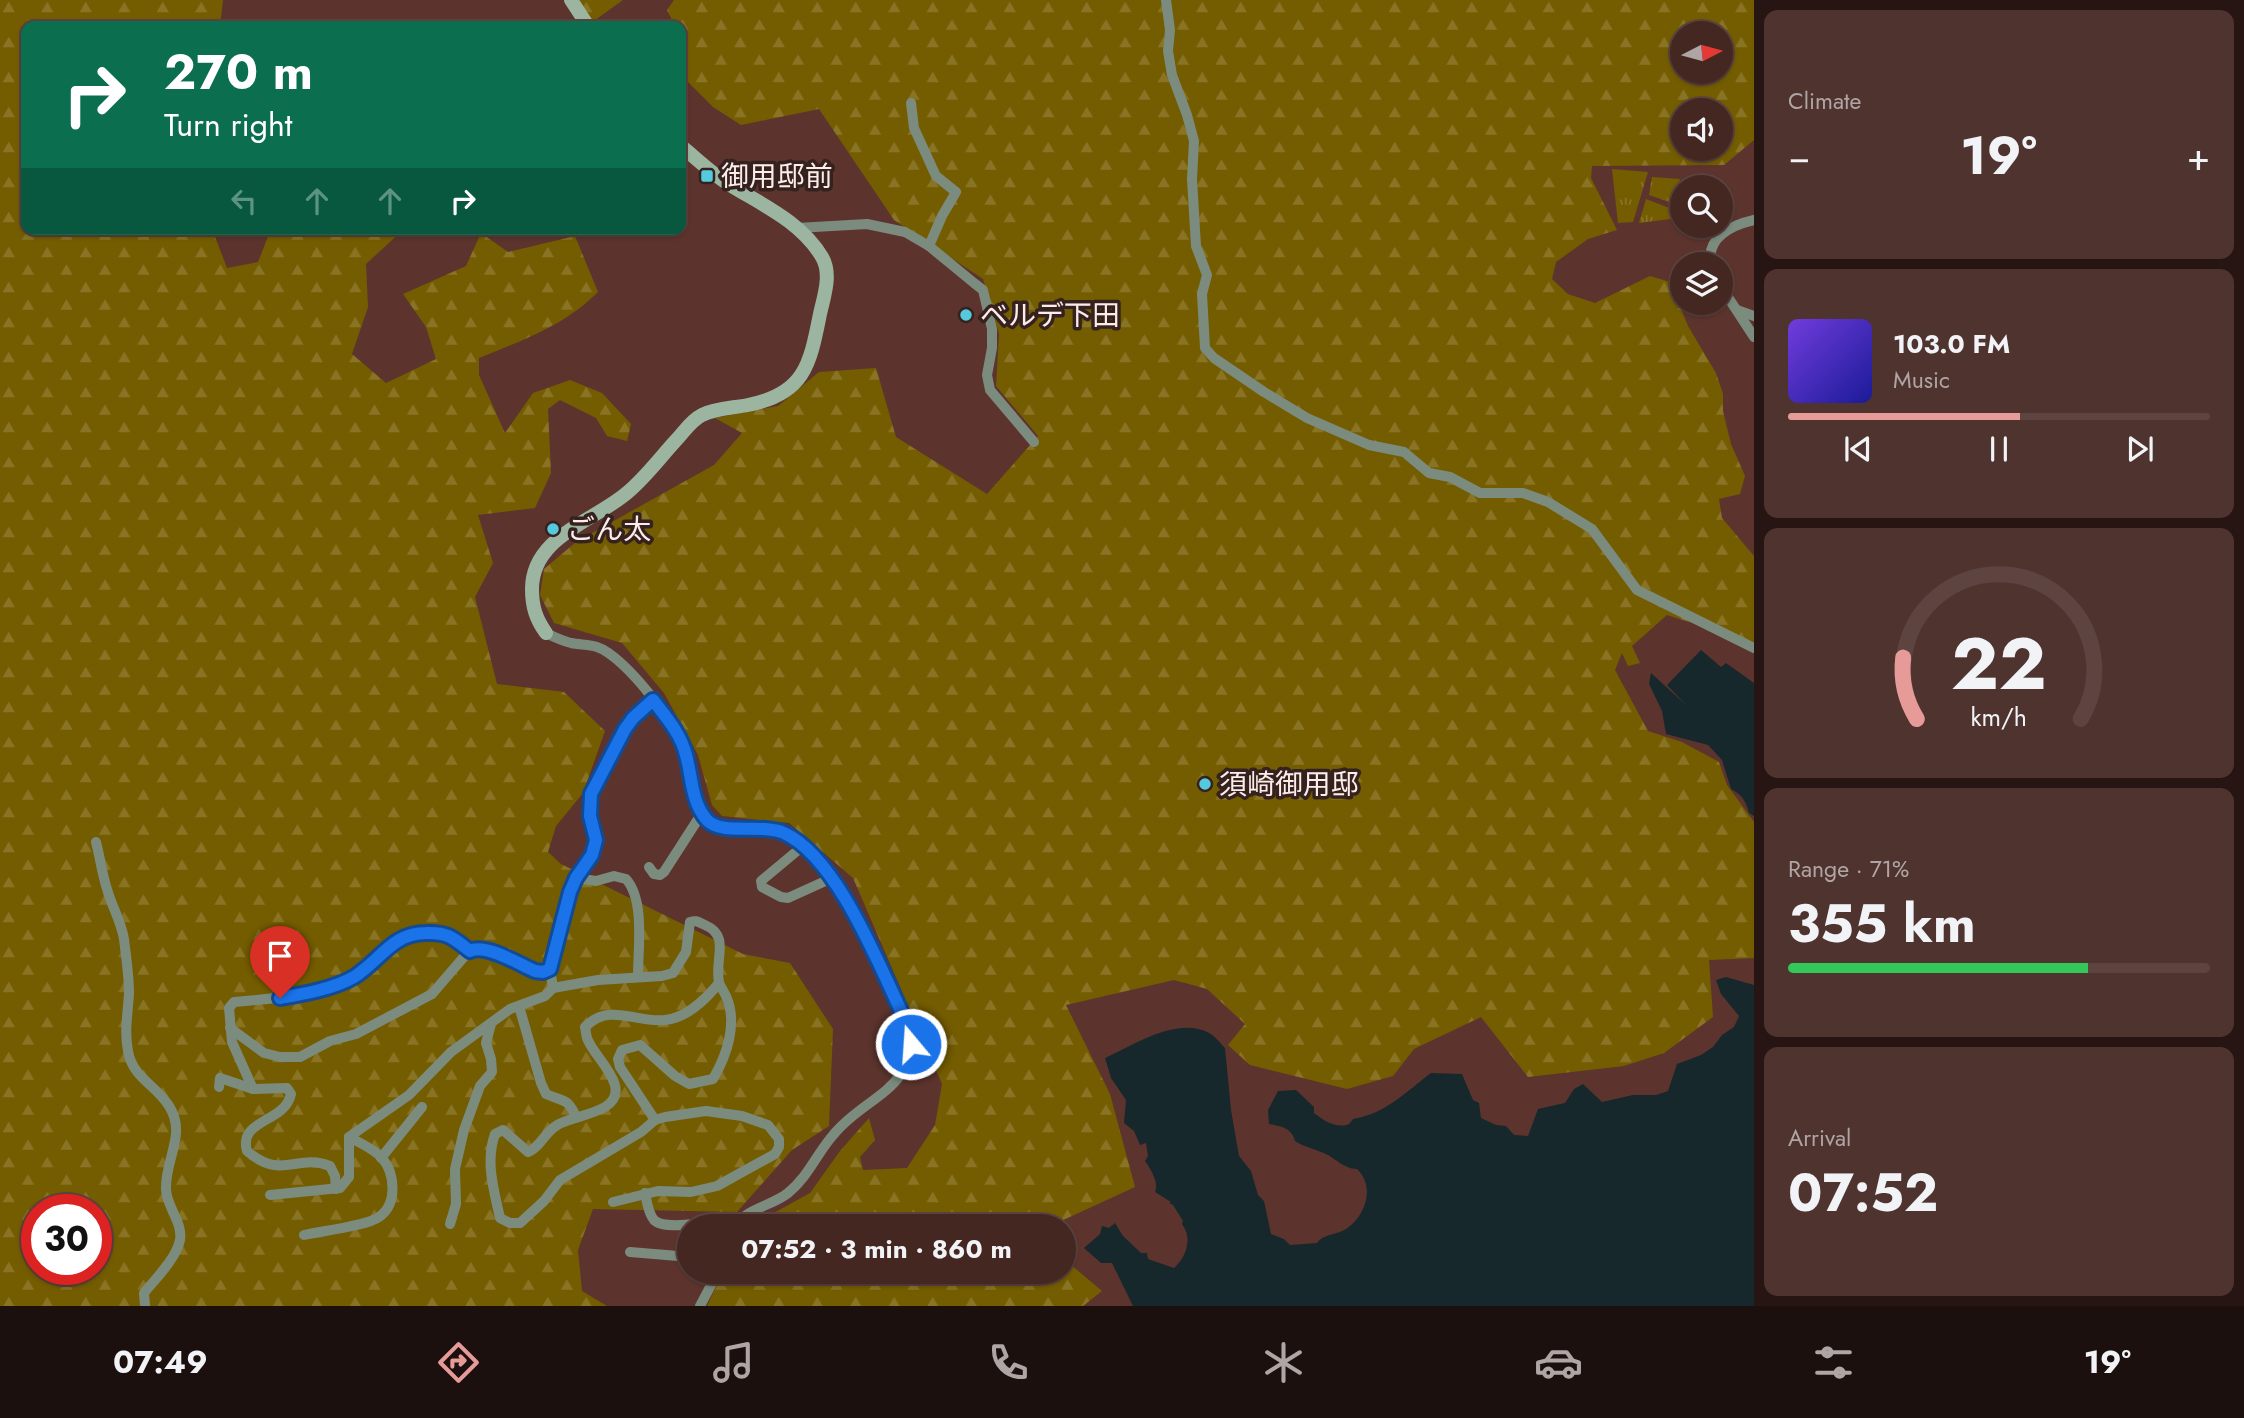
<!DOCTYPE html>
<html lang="en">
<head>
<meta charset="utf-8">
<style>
  :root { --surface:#452722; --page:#4f332f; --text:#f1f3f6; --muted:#b0a5a5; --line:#5d4440; --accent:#e69b98 }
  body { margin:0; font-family:Jost,"Noto Sans JP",sans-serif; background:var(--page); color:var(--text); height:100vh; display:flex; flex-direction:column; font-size:26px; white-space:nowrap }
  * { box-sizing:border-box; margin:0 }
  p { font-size:23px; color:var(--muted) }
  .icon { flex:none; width:38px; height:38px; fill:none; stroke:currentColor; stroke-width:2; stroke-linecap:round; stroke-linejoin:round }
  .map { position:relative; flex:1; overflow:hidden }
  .side { display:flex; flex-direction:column; gap:10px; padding:10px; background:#261513; width:490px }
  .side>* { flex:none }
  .banner { position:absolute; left:21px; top:21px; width:665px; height:214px; border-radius:14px; box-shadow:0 2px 5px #0004,0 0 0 2px var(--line); background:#0b6e4f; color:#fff; overflow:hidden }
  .needle { width:46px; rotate:84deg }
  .tools { position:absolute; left:1670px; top:21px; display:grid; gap:14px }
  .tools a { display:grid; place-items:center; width:63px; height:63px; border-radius:50%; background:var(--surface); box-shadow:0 2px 5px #0004,0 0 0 2px var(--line); font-size:35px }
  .speed { position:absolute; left:21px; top:1194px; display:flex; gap:14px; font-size:35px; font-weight:700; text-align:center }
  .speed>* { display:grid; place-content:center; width:91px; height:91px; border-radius:50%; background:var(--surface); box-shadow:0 2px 5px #0004,0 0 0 2px var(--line); line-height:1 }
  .speed .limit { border:10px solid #d22; background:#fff; color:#111 }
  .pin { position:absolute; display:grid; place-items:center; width:60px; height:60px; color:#fff; margin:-72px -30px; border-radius:50% 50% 50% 0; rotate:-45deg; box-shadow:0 0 7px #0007 }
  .pin .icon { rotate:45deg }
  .me { position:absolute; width:77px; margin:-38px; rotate:342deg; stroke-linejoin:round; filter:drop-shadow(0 0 5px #0008) }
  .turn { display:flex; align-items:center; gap:24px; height:147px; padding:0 28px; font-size:32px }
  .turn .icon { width:91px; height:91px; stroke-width:2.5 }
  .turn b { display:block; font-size:49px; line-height:60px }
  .lanes { display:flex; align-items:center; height:66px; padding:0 28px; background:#0003; justify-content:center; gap:35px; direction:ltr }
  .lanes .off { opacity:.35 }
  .big { font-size:52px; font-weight:700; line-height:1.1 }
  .side .widget { flex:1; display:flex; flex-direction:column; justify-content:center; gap:10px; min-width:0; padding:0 24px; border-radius:14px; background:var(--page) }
  .side .dial { align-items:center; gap:0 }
  .dial svg { height:182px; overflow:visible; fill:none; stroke:var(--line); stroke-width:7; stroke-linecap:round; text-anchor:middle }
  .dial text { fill:var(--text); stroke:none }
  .song { display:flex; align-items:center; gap:21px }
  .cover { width:84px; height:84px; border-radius:10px; background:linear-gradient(135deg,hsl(260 70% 55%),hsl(240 70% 35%)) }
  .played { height:7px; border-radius:4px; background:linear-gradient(90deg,var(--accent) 55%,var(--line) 55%) }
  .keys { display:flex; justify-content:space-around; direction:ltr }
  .heat { display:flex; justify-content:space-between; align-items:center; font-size:38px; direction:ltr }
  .charge { height:10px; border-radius:5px; background:linear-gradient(90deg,#34c759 71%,var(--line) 0) }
  .trip { position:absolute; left:677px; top:1214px; width:399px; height:70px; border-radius:35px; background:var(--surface); box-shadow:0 2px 5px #0004,0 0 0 2px var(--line); font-weight:700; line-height:70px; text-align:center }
  .tabs { display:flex; height:112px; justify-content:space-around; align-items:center; background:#1c100e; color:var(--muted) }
  .tabs .icon { width:49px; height:49px }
  .tabs .on { color:var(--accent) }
  .tabs b { font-size:32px; color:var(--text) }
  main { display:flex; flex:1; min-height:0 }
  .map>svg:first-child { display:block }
  .grass { fill:url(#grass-tufts) }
  .forest { fill:url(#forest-firs); fill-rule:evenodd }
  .water { fill:#16282c }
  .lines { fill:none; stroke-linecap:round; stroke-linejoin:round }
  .street { stroke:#7b8c7e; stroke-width:10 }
  .secondary { stroke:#9cb5a1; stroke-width:14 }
  .route-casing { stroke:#114b97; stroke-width:18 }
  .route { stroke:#1a73e8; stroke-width:12 }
  .poi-dot { fill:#55cade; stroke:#35221e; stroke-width:2.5 }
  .labels { text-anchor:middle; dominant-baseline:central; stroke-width:7; stroke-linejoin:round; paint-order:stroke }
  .poi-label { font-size:28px; fill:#fdedea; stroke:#35221e; text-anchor:start }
</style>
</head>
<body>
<main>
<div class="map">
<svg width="1754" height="1306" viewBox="0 0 1754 1306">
  <defs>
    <pattern id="grass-tufts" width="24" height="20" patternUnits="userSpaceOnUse" patternTransform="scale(1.75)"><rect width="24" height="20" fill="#745c00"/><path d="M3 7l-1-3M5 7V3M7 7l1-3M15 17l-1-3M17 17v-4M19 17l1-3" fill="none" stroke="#897425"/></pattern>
    <pattern id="forest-firs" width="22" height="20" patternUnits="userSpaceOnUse" patternTransform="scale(1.75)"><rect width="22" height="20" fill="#745c00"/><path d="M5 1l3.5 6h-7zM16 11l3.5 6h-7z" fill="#897425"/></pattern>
  </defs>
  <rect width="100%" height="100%" fill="#5c342d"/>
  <!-- grass -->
  <g class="grass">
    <path d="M1612,169L1648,172L1633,222L1618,223Z"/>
    <path d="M1652,177L1680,179L1675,204L1649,195Z"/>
    <path d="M1646,199L1682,213L1678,218L1639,223Z"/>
  </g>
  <!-- forest -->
  <g class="forest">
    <path d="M0,0H223L220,26H26V229H212L227,268L258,262L271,229H404L366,264L368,307L352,354L386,383L436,359L426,327L403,294L466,266L481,233L508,252L575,236L598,292C564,326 523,340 479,358V375L505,433L533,393L570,380L602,393L631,424L627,441L607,436L596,418L560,400L548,409L551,473L535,508L478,515L493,563L475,597L497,684L564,692L605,731L583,793L556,826L548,852L561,864L743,954L790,963L833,1029L829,1126L792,1150L737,1212L593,1209L578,1250L582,1291L607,1306H0ZM37,1209H96V1269H37Z"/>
    <path d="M579,0H623L591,23Z"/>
    <path d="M674,0H1754V140L1724,165L1592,166L1591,178L1617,230L1588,239L1556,262L1552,279L1568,294L1595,303L1650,276L1670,282L1688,326L1716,373L1723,394V411L1731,444L1745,476L1740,494L1719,499L1722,518L1754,556V651L1734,636L1667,615L1632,646L1640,663L1628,666L1622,653L1615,670L1648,731L1682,742L1719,762L1727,785L1754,822V958L1709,960L1713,1017L1664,1053L1624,1066L1528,1077L1481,1017L1414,1049L1393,1076L1347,1089L1250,1065L1228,1045L1245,1024L1207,989L1174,980L1066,1005L1110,1094L1135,1187L1048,1227H745L746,1224L772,1214L810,1193L840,1151L869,1118L875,1140L860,1157L863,1170L907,1168L935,1125L942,1084L853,878L789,823L722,816L712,805L698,755L664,693L622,643L554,623L540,595L544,569L576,542L714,465L742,433L715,418L778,406L819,372L876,368L896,437L987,494L1038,436L996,386L999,334L983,279L894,220L819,109L741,125L713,107L681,75V59L685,47L681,38V26H675L667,10ZM1682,33H1720V72H1682ZM1682,110H1720V149H1682Z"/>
    <path d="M1064,1259L1102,1291L1083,1306H707L723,1272H1064Z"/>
  </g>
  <!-- water -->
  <g class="water">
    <path d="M1701,650L1721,667L1726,663L1754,683V816L1749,813C1746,801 1742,795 1731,789L1722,760L1708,745L1666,734L1662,711L1649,684L1651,673L1686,705L1667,685Z"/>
    <path d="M1726,977L1754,985V1306H1133L1112,1263H1101L1084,1248L1100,1234L1102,1226L1109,1228L1115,1223L1123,1236L1141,1253H1147L1148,1259L1174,1268C1186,1257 1193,1239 1182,1224L1183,1221L1173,1205L1169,1203L1171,1202L1155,1192C1159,1182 1151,1170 1145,1161L1148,1156L1146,1143L1140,1145L1134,1131L1124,1123L1126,1100L1111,1078L1105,1058C1134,1045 1177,1016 1209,1033C1215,1036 1220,1043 1225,1048L1231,1110L1239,1156L1251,1171L1258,1195L1264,1201L1271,1234L1284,1239L1290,1245L1317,1243C1323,1234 1336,1235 1346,1229C1365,1217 1376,1187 1357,1169C1343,1169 1334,1156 1321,1152C1312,1148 1304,1147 1295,1141C1292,1128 1281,1126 1269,1124L1268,1110L1278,1091L1296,1090L1314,1107V1113C1324,1121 1337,1129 1349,1124L1353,1119C1385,1114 1406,1092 1431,1073L1462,1074L1473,1100L1479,1103L1481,1118L1496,1125L1506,1126L1514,1135L1528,1136L1538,1109L1565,1103L1574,1089L1583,1084L1602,1102L1633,1095H1656L1668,1091L1677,1064L1701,1055L1713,1047L1722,1035L1734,1027L1739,1016L1721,994L1716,980Z"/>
  </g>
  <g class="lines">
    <!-- street -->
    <g class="street">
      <path d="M1166,0L1170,30L1168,51L1172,75L1187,115L1194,141L1192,179L1196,246L1207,275L1202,294L1205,348L1214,358L1264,392L1307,418L1369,445L1404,452L1429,473L1450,477L1480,493H1523L1548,502L1592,529L1637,590L1754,648"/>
      <path d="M911,103L914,128L936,176L956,192L942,216L929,246"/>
      <path d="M797,228L867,224L905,232L929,246L974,283L983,290L992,329V348L987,375L990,390L1034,442"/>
      <path d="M1711,264C1706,237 1732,225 1754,220"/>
      <path d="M1720,285L1754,337"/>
      <path d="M1737,310L1754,316"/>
      <path d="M546,633C554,637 563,641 571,643C580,645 589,644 597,647C625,656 680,728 686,756C692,778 691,805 708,821C723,836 764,823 785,833C839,859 882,974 909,1028C918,1090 866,1095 834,1134C817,1153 808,1177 788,1193C772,1206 744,1209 735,1227"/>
      <path d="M96,842C100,857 102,874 107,889C112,907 121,921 124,939C126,956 129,976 129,993C128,1013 124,1031 128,1051C132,1077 156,1085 169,1106C187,1134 165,1159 166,1189C166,1206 183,1222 180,1240C176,1259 156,1278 144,1293L145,1306"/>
      <path d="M803,846L761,881L762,887L781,897L788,898L832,878"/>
      <path d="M649,867L654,874L660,875L664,872L702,813"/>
      <path d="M576,878L596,881L614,876L626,879C645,900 638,948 638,976"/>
      <path d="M553,988L550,969L551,958L570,892L576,878L592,855L596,840L590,816L591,794L625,729L633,718L653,700"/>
      <path d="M519,1006L541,1083L546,1094C564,1102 568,1098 576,1117"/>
      <path d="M230,1028L264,1053L280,1057H300L330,1041L356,1034L432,994L469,951C485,943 519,964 535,971L543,972L550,969"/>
      <path d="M219,1087L220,1078L253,1089"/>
      <path d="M349,1137L409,1095L451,1052L510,1009L545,996L553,988L598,980L662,976L673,973L686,952L690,922C697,920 698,922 705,925C731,936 714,960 719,982C720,987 724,991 726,996C738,1023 727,1055 713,1079L689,1084L675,1076L640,1045L622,1050L618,1059L620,1067L655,1120"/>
      <path d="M381,1158L422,1107"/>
      <path d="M336,1189L335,1176L330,1166C296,1153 282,1181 247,1151C238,1119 285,1123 291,1094L287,1088L253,1089L232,1042L229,1008L234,1002C273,999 314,995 350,978C381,964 389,933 427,933C448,932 453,938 469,951"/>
      <path d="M645,1193C647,1202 648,1213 654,1220C665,1232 722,1220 740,1218"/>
      <path d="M270,1195L340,1188L349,1177V1137"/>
      <path d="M613,1202L658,1191L691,1192L717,1186L775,1154L779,1147V1139L768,1125L742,1116L706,1111L665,1117L655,1120L641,1132L560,1180L544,1201L520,1223H510L500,1218C494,1190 485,1162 495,1134L503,1130L528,1152C541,1147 545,1131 559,1124C574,1117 591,1115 605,1107C635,1089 593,1057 587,1038C586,1035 586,1031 585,1027C610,1002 635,1023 665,1020C687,1018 705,1000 719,983"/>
      <path d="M450,1224L456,1204L455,1169L464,1130L480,1086L492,1072L491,1059L486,1043L491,1024"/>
      <path d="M304,1235C321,1231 367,1226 379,1217C398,1204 395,1173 382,1158C374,1149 360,1143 349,1137"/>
      <path d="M630,1252L690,1257"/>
      <path d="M700,1306L718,1272"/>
    </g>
    <!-- secondary -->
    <g class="secondary">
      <path d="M571,0L588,26"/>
      <path d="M546,633C536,619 532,607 532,589C532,536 595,521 628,492C647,476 662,455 679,437C686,429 692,420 702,415C715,408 734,408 748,405C805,394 810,364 820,314C824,296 832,274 822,257C801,221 760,204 727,183C710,172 696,158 681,146"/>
    </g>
  </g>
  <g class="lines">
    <!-- route casing -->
    <g class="route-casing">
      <path id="route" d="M280,998C303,994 333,989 354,977C381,960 392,933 426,933C448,932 453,938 470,951C485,943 519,964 535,971L543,972L550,969L570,892L576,878L592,855L596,840L590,816L591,794L625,729L633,718L653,700C666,717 681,734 686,755C692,776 691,802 707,820C721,836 764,823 784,833C839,858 882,973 909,1028L911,1044"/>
    </g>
    <!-- route -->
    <use href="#route" class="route"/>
  </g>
  <!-- markers -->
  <g class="poi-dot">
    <rect x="700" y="169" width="14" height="14" rx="3.5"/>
    <circle cx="966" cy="315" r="7"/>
    <circle cx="553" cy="529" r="7"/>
    <circle cx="1205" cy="784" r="7"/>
  </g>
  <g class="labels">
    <!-- poi labels -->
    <g class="poi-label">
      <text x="721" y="176">御用邸前</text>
      <text x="980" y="315">ベルデ下田</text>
      <text x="567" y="529">ごん太</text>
      <text x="1219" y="784">須崎御用邸</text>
    </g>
  </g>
</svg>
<div class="tools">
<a><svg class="needle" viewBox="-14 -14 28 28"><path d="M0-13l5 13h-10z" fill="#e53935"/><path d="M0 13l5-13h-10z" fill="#b0a5a5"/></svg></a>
<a><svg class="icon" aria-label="sound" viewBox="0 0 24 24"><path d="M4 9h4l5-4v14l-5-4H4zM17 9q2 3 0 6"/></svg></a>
<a><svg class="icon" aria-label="search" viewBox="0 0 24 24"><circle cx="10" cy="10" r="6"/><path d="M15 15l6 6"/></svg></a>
<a><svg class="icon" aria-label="layers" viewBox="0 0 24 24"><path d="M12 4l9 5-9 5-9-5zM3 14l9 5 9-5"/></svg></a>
</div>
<div class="speed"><div class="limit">30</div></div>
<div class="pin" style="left:280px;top:998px;background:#d93025"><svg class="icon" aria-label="arrive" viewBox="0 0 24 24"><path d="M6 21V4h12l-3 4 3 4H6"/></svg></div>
<svg class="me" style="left:911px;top:1044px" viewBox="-20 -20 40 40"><circle r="17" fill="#1a73e8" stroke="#fff" stroke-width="3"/><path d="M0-11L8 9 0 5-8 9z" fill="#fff"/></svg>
<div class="trip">07:52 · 3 min · 860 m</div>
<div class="banner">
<div class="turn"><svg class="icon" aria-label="right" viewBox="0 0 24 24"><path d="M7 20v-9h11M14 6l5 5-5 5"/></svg><div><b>270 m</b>Turn right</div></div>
<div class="lanes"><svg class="icon off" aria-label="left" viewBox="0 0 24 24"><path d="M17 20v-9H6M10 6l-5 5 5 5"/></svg><svg class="icon off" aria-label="ahead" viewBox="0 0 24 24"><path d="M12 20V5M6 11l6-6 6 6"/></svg><svg class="icon off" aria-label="ahead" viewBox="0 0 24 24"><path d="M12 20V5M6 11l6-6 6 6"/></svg><svg class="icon" aria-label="right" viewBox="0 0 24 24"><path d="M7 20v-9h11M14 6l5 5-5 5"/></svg></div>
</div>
</div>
<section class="side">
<div class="widget"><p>Climate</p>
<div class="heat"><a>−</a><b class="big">19°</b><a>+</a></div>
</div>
<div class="widget">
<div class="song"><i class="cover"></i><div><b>103.0 FM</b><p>Music</p></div></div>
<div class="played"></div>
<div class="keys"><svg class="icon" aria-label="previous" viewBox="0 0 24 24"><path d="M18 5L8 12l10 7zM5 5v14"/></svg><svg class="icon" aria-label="pause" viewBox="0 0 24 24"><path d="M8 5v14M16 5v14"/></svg><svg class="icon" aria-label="next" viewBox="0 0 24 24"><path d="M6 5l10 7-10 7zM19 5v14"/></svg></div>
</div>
<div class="widget dial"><svg viewBox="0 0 100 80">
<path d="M14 69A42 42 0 1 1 86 69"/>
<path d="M14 69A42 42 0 0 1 8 42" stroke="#e69b98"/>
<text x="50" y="56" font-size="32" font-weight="700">22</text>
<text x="50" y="72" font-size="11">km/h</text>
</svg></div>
<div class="widget"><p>Range · 71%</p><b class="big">355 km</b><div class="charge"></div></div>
<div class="widget"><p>Arrival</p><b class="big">07:52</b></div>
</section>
</main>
<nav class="tabs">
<b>07:49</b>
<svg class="icon on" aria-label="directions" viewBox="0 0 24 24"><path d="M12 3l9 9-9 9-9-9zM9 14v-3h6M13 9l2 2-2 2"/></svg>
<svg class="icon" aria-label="music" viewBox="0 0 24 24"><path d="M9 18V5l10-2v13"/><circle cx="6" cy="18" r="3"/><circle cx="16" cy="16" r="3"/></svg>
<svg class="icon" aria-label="phone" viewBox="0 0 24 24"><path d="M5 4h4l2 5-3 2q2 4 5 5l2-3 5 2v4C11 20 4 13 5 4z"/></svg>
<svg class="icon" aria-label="climate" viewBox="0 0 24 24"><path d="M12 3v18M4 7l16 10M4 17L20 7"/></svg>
<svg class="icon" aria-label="car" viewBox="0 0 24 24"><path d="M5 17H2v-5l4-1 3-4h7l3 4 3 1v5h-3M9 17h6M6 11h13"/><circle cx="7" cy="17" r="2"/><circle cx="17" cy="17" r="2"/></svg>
<svg class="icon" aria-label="filters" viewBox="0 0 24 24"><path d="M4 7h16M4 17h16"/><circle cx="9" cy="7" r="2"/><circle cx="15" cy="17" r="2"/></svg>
<b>19°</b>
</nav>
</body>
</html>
